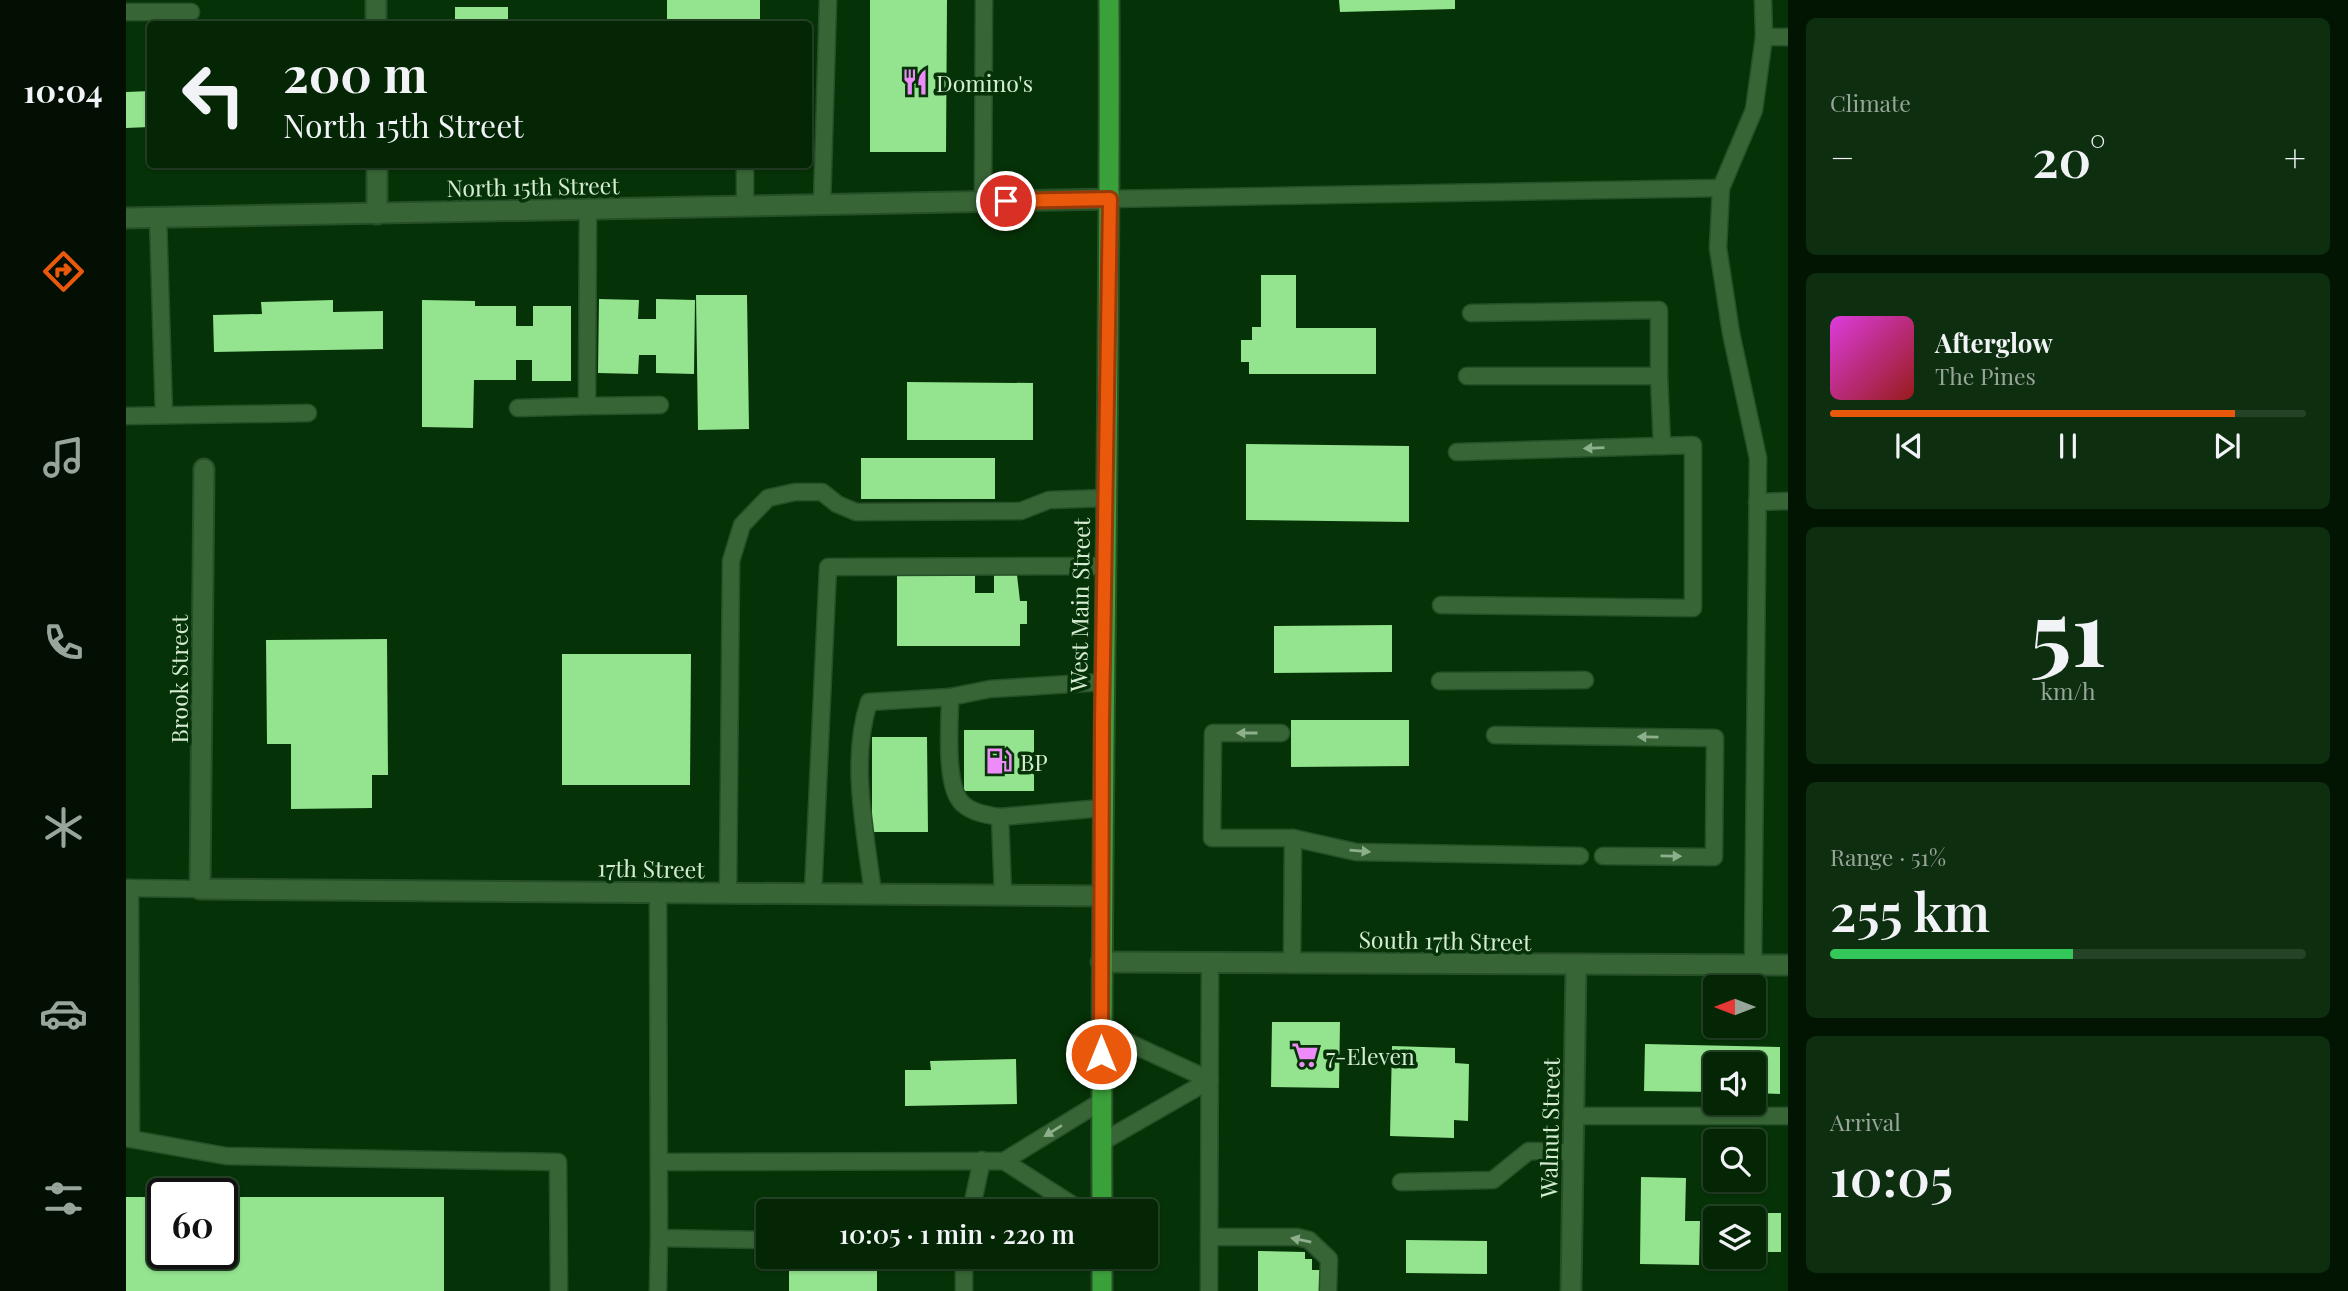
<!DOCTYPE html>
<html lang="en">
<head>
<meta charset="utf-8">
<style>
  :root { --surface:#042605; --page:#0d2e0f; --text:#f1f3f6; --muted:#97a59a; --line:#254327; --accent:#ea580c }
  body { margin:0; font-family:"Playfair Display",serif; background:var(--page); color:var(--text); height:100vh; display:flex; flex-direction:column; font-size:26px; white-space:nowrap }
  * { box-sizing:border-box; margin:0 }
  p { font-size:23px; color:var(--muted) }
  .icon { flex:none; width:38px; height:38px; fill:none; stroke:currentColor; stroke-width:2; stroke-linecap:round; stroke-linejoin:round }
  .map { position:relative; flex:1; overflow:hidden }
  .drawer { display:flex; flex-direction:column; gap:18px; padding:18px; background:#021503; width:560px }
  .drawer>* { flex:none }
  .top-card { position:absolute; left:21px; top:21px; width:665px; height:147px; border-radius:7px; box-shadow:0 2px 5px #0004,0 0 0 2px var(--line); background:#042605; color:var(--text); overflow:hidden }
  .needle { width:46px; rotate:270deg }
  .fabs { position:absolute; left:1577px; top:975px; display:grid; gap:14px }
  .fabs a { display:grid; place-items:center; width:63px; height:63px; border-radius:7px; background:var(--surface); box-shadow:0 2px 5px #0004,0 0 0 2px var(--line); font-size:35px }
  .speed { position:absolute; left:21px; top:1178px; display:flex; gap:14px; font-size:35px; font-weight:700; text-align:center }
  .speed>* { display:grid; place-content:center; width:91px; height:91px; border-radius:50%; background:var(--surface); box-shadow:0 2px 5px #0004,0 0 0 2px var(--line); line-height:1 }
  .speed .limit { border:4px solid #111; border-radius:10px; background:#fff; color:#111 }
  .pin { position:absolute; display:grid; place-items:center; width:60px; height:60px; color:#fff; margin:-30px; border:4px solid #fff; border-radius:50%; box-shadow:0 2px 7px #0007 }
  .me { position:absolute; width:77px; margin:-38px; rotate:0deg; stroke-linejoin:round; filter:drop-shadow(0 0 5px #0008) }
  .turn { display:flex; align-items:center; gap:24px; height:147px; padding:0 21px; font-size:32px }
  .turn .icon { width:91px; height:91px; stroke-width:2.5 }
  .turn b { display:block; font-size:49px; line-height:60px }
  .big { font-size:52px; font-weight:600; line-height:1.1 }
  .drawer .tile { flex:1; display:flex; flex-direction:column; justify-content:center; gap:10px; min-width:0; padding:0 24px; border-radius:10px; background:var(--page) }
  .drawer .dial { align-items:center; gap:0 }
  .dial b { font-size:91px; line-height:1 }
  .song { display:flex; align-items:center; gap:21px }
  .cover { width:84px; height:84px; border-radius:10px; background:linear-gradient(135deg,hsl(300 70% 55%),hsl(0 70% 35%)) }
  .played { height:7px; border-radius:4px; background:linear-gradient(90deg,var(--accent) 85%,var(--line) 85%) }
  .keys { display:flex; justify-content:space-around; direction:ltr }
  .heat { display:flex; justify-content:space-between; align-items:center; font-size:38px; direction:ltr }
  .charge { height:10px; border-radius:5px; background:linear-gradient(90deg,#34c759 51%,var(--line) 0) }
  .trip { position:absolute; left:630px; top:1199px; width:402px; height:70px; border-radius:7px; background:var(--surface); box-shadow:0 2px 5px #0004,0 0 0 2px var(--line); font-weight:600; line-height:70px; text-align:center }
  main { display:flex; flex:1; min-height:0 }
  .dock { display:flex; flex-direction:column; width:126px; justify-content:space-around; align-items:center; background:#020f02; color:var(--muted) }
  .dock .icon { width:49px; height:49px }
  .dock .on { color:var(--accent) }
  .dock b { font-size:32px; color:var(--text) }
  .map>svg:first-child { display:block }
  .building { fill:#93e38f }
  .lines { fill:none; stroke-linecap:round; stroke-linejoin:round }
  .service-casing { stroke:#275028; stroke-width:19 }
  .minor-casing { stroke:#275028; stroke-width:23 }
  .primary-casing { stroke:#275028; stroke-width:23 }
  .service { stroke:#376536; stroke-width:16 }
  .minor { stroke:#376536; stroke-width:19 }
  .primary { stroke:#3aa03a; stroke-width:19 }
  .oneway { fill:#8eaf8c }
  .route-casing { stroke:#983908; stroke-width:18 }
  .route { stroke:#ea580c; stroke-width:12 }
  .labels { text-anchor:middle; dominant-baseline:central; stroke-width:7; stroke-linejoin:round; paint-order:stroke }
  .poi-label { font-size:23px; fill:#d5ecd3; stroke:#063207; text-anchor:start }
  .street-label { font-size:23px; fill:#d5ecd3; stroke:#063207 }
</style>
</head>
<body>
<main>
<nav class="dock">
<b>10:04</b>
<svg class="icon on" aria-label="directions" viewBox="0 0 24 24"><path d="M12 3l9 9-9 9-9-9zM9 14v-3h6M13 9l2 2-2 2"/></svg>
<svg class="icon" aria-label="music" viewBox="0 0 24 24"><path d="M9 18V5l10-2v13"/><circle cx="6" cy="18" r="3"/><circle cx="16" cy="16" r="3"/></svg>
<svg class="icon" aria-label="phone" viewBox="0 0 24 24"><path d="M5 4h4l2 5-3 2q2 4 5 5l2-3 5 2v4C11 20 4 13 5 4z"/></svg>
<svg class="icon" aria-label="climate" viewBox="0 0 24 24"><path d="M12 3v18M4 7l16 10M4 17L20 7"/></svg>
<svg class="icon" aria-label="car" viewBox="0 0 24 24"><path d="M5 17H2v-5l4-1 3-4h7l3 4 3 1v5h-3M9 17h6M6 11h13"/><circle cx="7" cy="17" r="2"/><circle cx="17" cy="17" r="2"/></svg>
<svg class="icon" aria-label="filters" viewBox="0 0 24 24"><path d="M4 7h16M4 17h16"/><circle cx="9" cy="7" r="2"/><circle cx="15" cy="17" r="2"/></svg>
</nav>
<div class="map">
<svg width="1662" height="1291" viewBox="0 0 1662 1291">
  <rect width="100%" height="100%" fill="#063207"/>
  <!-- building -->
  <g class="building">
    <rect x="541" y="0" width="93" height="24"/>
    <path d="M744,0H821L820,152H744Z"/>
    <path d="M1213,0H1329V9L1214,12Z"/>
    <rect x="329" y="7" width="53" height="17"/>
    <path d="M24,91V127L0,128V92Z"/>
    <path d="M1135,275H1170V328H1250V374H1123V362H1115V340H1126V327H1135Z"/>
    <path d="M570,295H621L623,429L572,430Z"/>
    <path d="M473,299L513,300L512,319H530V299L569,300L568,374L530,373V355H513L512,374L472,373Z"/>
    <path d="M207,300V312L257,311V349L88,352L87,315L136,314L135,302Z"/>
    <path d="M296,300L349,301V306H390V326H407V306H445V381H406V360H390V380H348L347,428L296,427Z"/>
    <path d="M781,382L907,383V440H781Z"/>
    <path d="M1120,444L1283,446V522L1120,520Z"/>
    <rect x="735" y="458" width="134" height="41"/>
    <path d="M771,572H849V593H868V575H891L894,601H901V624H894V646H771Z"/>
    <path d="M1266,625V672L1148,673V626Z"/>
    <path d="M261,639L262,775H246V808L165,809V744H141L140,640Z"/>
    <path d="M436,654H565L564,785H436Z"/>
    <path d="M1165,720H1283V766L1165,767Z"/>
    <rect x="838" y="730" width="70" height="61"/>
    <path d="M746,737H801L802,832H746Z"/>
    <path d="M1146,1022H1214L1213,1088L1145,1087Z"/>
    <path d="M1519,1044L1654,1047V1094L1628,1093V1064H1589V1092L1518,1091Z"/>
    <path d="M1266,1046L1329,1048V1063L1343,1064L1342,1121L1328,1120V1138L1264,1136Z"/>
    <path d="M890,1059L891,1104L779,1106V1070H805L804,1061Z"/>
    <path d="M1515,1177L1560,1178L1559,1221H1574L1573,1265L1514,1264Z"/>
    <path d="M0,1197H37V1253H96V1197H318V1291H0Z"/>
    <path d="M1587,1213H1655V1252H1628V1218H1587Z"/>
    <path d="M1280,1240L1361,1241V1274L1280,1273Z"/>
    <path d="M1132,1251L1179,1252V1259H1186V1270H1194V1291H1132Z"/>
    <rect x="1587" y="1256" width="29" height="9"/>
    <rect x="663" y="1259" width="88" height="32"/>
  </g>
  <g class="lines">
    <!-- service casing -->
    <g class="service-casing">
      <g id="service">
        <path d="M0,12H65"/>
        <path d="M1638,37H1662"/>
        <path d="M984,199L1595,188"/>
        <path d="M857,201L858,0"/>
        <path d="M696,205L702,0"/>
        <path d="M619,207V164"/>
        <path d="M32,217L38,415"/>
        <path d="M1341,376H1533V310L1345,313"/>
        <path d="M1533,376L1536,446"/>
        <path d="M461,406L534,405"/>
        <path d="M392,408L461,406L462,209"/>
        <path d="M0,416L182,413"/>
        <path d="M1631,502L1662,501"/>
        <path d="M1315,605L1567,608V445L1331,452"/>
        <path d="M1314,681L1459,680"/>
        <path d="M1155,733H1087L1086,838H1167L1166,963"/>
        <path d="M1369,735L1589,738L1588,857L1477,856"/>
        <path d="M874,817L976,808"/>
        <path d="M1167,838L1230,852L1454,856"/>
        <path d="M0,888L74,889"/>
        <path d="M4,888L5,1138"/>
        <path d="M532,892L533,1238L642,1240"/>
        <path d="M602,893L605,561L616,525L642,498L669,492H696L711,504L730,512L895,511L923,500L980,498"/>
        <path d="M687,893L702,567L978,566"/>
        <path d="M747,894C740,833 723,762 743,702L824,697"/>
        <path d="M877,895L874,817C861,815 847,813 837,804C818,788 824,723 824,697L864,689L977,682"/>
        <path d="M1627,965L1632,458L1605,333L1592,248L1595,188L1628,110L1638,37L1637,0"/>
        <path d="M975,1030L1084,1080L976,1142"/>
        <path d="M1447,1116H1662"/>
        <path d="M0,1138L100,1156L432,1162L433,1291"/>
        <path d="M878,1161L976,1101"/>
        <path d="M533,1162L878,1161L956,1211"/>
        <path d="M1275,1182L1367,1180L1403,1151L1447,1152"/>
        <path d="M845,1211L856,1160"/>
        <path d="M1083,1237H1171L1183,1240L1203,1259L1202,1291"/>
        <path d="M838,1256V1291"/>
        <path d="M532,1291L533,1238"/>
        <path d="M1083,1291L1084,962"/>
      </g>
    </g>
    <!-- minor casing -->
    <g class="minor-casing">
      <g id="minor">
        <path d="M250,0V24"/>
        <path d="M251,164V214"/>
        <path d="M0,218L984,199"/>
        <path d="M78,469L74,889L976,896"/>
        <path d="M975,962L1662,965"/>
        <path d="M1445,1291L1450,966"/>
      </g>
    </g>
    <!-- primary casing -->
    <g class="primary-casing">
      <g id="primary">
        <path d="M976,1211C974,807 985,404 983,0"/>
        <path d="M976,1256V1291"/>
      </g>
    </g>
    <!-- service -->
    <use href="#service" class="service"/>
    <!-- minor -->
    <use href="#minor" class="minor"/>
    <!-- primary -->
    <use href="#primary" class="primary"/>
  </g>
  <!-- one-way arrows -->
  <defs><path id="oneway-solid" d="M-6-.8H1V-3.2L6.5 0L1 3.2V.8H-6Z" transform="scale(1.75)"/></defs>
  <g class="oneway">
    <use href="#oneway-solid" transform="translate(1468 448) rotate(178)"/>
    <use href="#oneway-solid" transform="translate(1121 733) rotate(180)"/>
    <use href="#oneway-solid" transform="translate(1522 737) rotate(-179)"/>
    <use href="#oneway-solid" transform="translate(1234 851) rotate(5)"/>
    <use href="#oneway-solid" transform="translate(1545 856) rotate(1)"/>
    <use href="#oneway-solid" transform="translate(927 1131) rotate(148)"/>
    <use href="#oneway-solid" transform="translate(1175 1240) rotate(-168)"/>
  </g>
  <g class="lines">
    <!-- route casing -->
    <g class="route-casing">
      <path id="route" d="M880,201L984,199L976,724L975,1054"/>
    </g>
    <!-- route -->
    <use href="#route" class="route"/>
  </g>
  <!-- icons -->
  <defs>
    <g id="restaurant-bare" transform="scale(2.1)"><path d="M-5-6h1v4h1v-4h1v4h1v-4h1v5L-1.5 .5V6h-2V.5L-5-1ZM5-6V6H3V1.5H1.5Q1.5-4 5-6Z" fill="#ed8cf9" stroke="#063207" stroke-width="2.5" paint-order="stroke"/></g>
    <g id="fuel-bare" transform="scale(2.1)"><path d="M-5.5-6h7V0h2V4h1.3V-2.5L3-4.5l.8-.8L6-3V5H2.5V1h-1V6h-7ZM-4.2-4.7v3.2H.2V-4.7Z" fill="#ed8cf9" stroke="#063207" stroke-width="2.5" paint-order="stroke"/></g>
    <g id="supermarket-bare" transform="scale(2.1)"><path d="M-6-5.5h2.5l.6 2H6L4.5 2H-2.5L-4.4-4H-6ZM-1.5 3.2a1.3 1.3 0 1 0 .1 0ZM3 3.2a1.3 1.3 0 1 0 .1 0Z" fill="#ed8cf9" stroke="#063207" stroke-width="2.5" paint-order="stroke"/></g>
  </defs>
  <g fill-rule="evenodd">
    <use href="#restaurant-bare" x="789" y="82"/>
    <use href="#fuel-bare" x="873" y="761"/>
    <use href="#supermarket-bare" x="1179" y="1055"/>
  </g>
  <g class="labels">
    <!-- poi labels -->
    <g class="poi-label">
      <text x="810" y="82">Domino's</text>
      <text x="894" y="761">BP</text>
      <text x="1200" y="1055">7-Eleven</text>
    </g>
    <!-- street labels -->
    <g class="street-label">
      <text transform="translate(407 186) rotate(-1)">North 15th Street</text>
      <text transform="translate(953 605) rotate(-89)">West Main Street</text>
      <text transform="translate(52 679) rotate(-90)">Brook Street</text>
      <text transform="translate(525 868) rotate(1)">17th Street</text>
      <text transform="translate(1319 940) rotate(1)">South 17th Street</text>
      <text transform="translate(1423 1128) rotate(-89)">Walnut Street</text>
    </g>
  </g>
</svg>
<div class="fabs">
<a><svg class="needle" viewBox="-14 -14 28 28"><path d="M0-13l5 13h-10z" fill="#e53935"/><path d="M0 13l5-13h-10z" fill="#97a59a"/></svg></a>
<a><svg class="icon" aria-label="sound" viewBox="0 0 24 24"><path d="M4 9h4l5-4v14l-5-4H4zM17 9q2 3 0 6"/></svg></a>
<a><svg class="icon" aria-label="search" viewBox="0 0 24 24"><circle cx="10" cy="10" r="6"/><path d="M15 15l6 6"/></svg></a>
<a><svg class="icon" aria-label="layers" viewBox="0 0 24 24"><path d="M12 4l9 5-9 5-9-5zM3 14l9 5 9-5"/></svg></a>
</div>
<div class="speed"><div class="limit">60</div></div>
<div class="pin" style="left:880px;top:201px;background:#d93025"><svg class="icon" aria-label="arrive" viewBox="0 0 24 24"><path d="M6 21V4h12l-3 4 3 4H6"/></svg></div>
<svg class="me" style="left:975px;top:1054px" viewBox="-20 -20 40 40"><circle r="17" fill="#ea580c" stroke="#fff" stroke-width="3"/><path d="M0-11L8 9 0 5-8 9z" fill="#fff"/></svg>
<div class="trip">10:05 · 1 min · 220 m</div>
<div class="top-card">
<div class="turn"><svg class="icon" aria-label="left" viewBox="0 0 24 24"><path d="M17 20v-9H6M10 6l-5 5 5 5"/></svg><div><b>200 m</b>North 15th Street</div></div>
</div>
</div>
<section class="drawer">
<div class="tile"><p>Climate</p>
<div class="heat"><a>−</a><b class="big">20°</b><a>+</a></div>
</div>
<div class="tile">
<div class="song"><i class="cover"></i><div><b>Afterglow</b><p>The Pines</p></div></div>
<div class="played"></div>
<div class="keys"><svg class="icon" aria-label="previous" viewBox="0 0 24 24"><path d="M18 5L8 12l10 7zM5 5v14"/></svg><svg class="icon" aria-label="pause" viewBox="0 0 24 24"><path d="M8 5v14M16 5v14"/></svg><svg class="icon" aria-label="next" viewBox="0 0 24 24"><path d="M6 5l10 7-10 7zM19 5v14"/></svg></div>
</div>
<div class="tile dial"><b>51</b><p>km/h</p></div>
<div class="tile"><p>Range · 51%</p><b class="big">255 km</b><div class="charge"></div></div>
<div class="tile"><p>Arrival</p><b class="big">10:05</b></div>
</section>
</main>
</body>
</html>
